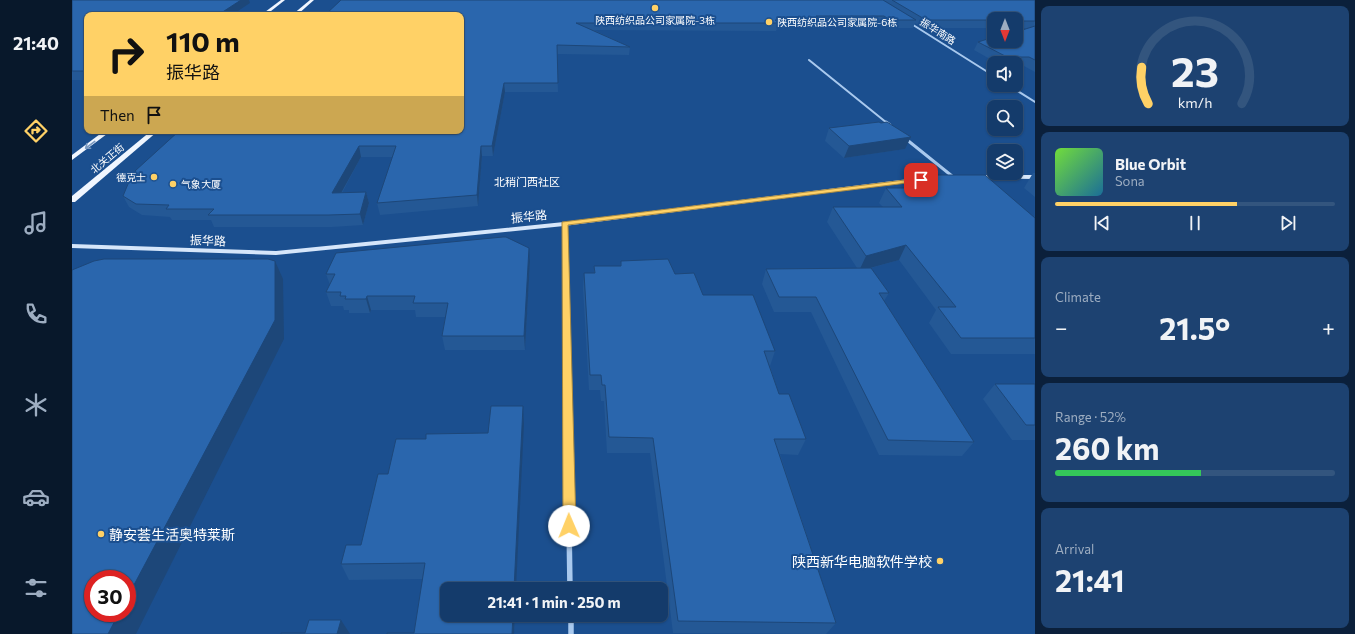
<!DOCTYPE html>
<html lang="en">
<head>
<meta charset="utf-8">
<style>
  :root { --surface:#143b6b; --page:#1d4271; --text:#f1f3f6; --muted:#9dadc1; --line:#33557e; --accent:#ffd166 }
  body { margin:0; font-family:Commissioner,"Noto Sans SC",sans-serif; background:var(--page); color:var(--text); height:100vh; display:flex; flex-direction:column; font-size:15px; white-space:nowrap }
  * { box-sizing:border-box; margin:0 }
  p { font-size:13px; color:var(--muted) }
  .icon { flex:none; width:22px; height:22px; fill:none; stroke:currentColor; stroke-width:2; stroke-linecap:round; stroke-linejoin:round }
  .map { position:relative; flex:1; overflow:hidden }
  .sheet { display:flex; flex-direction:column; gap:6px; padding:6px; background:#0b203b; width:320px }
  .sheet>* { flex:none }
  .top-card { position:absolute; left:12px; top:12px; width:380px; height:122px; border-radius:8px; box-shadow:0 1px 3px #0004,0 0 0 1px var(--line); background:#ffd166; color:#111; overflow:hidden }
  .needle { width:26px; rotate:180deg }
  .buttons { position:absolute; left:915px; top:12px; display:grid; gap:8px }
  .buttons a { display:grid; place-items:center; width:36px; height:36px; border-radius:8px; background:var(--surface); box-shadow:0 1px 3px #0004,0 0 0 1px var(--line); font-size:20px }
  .speed { position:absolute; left:12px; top:570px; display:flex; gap:8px; font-size:20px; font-weight:700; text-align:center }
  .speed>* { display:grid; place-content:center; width:52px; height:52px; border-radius:50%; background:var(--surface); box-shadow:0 1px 3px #0004,0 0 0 1px var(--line); line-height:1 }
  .speed .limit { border:6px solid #d22; background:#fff; color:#111 }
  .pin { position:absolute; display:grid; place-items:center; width:34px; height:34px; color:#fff; margin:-17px; border-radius:8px; box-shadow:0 2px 6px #0006 }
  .me { position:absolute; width:44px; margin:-22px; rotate:359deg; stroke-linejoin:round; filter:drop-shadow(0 0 3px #0008) }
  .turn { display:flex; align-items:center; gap:14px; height:84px; padding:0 16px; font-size:18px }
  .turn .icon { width:52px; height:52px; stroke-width:2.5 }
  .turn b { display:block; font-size:28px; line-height:34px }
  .then { display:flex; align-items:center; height:38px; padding:0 16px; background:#0003; gap:8px; font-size:15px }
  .big { font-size:30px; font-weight:700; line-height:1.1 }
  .sheet .card { flex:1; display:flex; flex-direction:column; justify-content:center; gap:6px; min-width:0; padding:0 14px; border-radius:8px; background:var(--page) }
  .sheet .dial { align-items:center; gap:0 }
  .dial svg { height:104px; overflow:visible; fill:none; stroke:var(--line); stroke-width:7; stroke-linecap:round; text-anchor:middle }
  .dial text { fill:var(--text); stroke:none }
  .song { display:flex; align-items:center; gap:12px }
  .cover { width:48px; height:48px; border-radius:6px; background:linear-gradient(135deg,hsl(100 70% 55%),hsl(200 70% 35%)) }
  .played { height:4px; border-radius:2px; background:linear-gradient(90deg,var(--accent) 65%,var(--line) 65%) }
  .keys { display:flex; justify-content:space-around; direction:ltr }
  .heat { display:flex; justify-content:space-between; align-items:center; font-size:22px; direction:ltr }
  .charge { height:6px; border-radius:3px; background:linear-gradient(90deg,#34c759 52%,var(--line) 0) }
  .trip { position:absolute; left:368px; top:582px; width:228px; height:40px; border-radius:8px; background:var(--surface); box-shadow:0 1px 3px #0004,0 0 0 1px var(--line); font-weight:700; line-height:40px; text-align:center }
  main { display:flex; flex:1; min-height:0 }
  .tab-bar { display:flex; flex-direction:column; width:72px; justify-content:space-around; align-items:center; background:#08182b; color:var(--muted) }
  .tab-bar .icon { width:28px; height:28px }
  .tab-bar .current { color:var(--accent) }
  .tab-bar b { font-size:18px; color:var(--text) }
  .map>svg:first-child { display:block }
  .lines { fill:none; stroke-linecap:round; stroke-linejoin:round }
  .street-far4 { stroke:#a9c9ee; stroke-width:2 }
  .street-far3 { stroke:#a9c9ee; stroke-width:3 }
  .street-far2 { stroke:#a9c9ee; stroke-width:3.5 }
  .street-far1 { stroke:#a9c9ee; stroke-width:4.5 }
  .street { stroke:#a9c9ee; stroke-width:5.5 }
  .secondary { fill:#d6e6fa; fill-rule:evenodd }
  .primary { fill:#f0f6ff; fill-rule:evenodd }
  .wall { fill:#245895 }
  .shaded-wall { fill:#1d4779 }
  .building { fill:#2a66ad; stroke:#1d4779 }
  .oneway { stroke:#7b9ac1 }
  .route { fill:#ffd166; stroke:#a68842 }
  .poi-dot { fill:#ffd166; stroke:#1b4f8f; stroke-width:1.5 }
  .labels { text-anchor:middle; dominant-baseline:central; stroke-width:4; stroke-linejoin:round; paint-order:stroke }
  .far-poi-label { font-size:10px; fill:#fff; stroke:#1b4f8f; text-anchor:start }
  .far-street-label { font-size:10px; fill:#fff; stroke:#1b4f8f }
  .far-neighbourhood-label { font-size:11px; fill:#fff; stroke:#1b4f8f }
  .street-label { font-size:12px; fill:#fff; stroke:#1b4f8f }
  .near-poi-label { font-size:14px; fill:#fff; stroke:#1b4f8f; text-anchor:start }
</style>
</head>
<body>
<main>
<nav class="tab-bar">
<b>21:40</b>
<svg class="icon current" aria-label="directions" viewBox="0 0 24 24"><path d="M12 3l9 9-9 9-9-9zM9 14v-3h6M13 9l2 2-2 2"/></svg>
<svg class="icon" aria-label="music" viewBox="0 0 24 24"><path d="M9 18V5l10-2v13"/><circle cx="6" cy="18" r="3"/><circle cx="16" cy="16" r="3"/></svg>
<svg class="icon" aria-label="phone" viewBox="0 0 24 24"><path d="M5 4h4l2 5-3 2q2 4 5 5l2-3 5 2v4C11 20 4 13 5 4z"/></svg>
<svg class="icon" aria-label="climate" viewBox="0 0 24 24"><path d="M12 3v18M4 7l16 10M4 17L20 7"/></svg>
<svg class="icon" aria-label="car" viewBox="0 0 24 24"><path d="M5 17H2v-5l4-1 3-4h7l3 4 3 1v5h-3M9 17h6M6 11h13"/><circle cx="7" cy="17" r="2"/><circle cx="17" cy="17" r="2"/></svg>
<svg class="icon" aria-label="filters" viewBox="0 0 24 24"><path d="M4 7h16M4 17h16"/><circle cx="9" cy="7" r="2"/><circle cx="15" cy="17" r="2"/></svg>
</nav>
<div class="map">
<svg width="963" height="634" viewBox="0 0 963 634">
  <rect width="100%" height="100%" fill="#1b4f8f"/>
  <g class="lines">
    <!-- street-far4 -->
    <g class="street-far4">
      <path d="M838,23L922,76"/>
      <path d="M737,60L815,123"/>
      <path d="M936,85L963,102"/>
    </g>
    <!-- street-far3 -->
    <g class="street-far3">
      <path d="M814,122L818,125"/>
      <path d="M834,139L880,176"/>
    </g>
    <!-- street-far2 -->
    <path class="street-far2" d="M492,224L494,319"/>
    <!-- street-far1 -->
    <path class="street-far1" d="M494,318L496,458"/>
    <!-- street -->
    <g class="street">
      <path d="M496,457L498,589"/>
      <path d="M499,615V634"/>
    </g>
    <!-- secondary -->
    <g class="secondary">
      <path d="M904,175H963V179L902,178L901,177Z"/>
      <path d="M853,177L856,179L855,180L492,226L204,255L0,248V244L204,251L492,222Z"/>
    </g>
    <!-- primary -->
    <g class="primary">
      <path d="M209,0H213L194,15H189Z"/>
      <path d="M238,0H242L225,15H220Z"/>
      <path d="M32,131H39L0,160V155Z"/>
      <path d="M79,131H86L3,202H0V196Z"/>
    </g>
  </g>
  <!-- wall -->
  <g class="wall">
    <path d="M0,0L178,3L15,15V80H0Z"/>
    <path d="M269,0H963V72L952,66H944V63H925L902,50L906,42L955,28H944V19H922V28H851L843,23L841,28H815L809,24H748L747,28H705L704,31L522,30L558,47L557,55L485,54L486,92H433L421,156H410L406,206L308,215L305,203L321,157H289L270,193L294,192L297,203L291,225L260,227H142L139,220H100L98,217L70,215L57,207L51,196L65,176L63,171L389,131V15Z"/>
    <path d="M757,128L833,149L772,158L753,141Z"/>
    <path d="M961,173H963V197L952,188Z"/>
    <path d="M846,175L963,218V354H879L857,323L864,310L827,260L799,268L817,293L812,301L902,442L890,456L807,455L739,312H702L690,284L694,269L785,268L755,222L761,207H811L807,203L814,188H840Z"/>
    <path d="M549,261L603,274L631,295L703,351L698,366L707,394L734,439L726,455L708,454L764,623L754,634L601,633L578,453H535L532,401H529L528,390H517L511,288L512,273H522V266H548Z"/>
    <path d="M458,262L453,350H373L370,336L373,317H344L343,310H299L298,313H277V310H272L271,306H259L254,292L258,285L254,274Z"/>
    <path d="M923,384H963V440H940L911,399Z"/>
    <path d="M452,424L375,615H443L442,634L342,633L351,579L277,580L269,564L289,545L316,474L354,439L416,433Z"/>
  </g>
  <!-- shaded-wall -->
  <g class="shaded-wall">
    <path d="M164,0H177L178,3L160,15H146Z"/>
    <path d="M432,83L433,92L421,156L420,146Z"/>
    <path d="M839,137L833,149L772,158L777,146Z"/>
    <path d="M287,146L289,157L263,204L260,193Z"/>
    <path d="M409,146L410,156L406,206L405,195Z"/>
    <path d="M294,192L297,203L291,225L288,214Z"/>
    <path d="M834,245L827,260L787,271L794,256Z"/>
    <path d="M457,248L458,262L453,350L452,336Z"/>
    <path d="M203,261L211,279L212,339L64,634H36L47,613H55V598Z"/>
    <path d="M295,296L299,310L298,313L294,299Z"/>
    <path d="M451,406L452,424L444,589H442Z"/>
    <path d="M441,615H443L442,634H440Z"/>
    <path d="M269,620L278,634H265Z"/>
  </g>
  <!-- building -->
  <g class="building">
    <path d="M0,0H169L146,15H15V71H0Z"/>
    <path d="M269,0H811L844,20H818L812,16H744L749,20H703L706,23H504L558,47L485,45L486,83H432L420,146H409L405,195L305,203L324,146H287L260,193L294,192L288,214L257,215H136L142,209H94L97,205L64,204L51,196L56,184L66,175L63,171L107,131H389V15H253Z"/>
    <path d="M820,0H963V21H944V19H922V20H854Z"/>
    <path d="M963,26V60L957,57H935L906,42L922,37V41H944V32Z"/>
    <path d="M807,122L809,123L815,122L839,137L777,146L757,128Z"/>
    <path d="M846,175H913L963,218V338H889L866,307H884L834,245L794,256L761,207H830L814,188H859Z"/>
    <path d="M431,237H434L457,248L452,336H370L376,303H341L343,296H295L294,299H273L274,296H268L269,292H254L263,274H254L264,253Z"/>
    <path d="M32,259H196L203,261V320L55,598V579H21V613H47L36,634H0V270L22,261Z"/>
    <path d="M596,259L603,274L622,273L631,295H681L703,351H692L707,394H717L734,439H702L764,623L606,621L581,438L537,437L533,385H530L529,375H518L512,273H523L522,266H549V261Z"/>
    <path d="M799,268L817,293H807L902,442L816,440L744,297H707L694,269Z"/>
    <path d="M923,384H963V425H954Z"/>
    <path d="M419,406H451L442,589H375V615H441L440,634H315V633H342L353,563L269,564L274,545H289L306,474H316L324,439H354V434L416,433Z"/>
    <path d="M237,620H269L265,634H209V633H233Z"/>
  </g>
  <!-- one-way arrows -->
  <defs><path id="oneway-shaft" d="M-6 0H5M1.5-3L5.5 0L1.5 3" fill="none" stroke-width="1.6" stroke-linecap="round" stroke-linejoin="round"/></defs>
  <use class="oneway" href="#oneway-shaft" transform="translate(18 145) rotate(143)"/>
  <!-- route -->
  <path class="route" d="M849,178H851V181L496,225L504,526L502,530L497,531L493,530L491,526L490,222Z"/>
  <!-- markers -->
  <g class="poi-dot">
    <circle cx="583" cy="8" r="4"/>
    <circle cx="697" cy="22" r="4"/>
    <circle cx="82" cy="177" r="4"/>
    <circle cx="101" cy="184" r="4"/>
    <circle cx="29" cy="534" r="4"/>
    <circle cx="868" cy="561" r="4"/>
  </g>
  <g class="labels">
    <!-- far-poi labels -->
    <g class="far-poi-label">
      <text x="583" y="20" text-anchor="middle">陕西纺织品公司家属院-3栋</text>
      <text x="705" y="22">陕西纺织品公司家属院-6栋</text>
      <text x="74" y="177" text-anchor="end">德克士</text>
      <text x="109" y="184">气象大厦</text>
    </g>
    <!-- far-street labels -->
    <g class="far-street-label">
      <text transform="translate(866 31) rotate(32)">振华南路</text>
      <text transform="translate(35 158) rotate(-40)">北关正街</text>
    </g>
    <!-- far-neighbourhood labels -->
    <g class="far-neighbourhood-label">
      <text x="455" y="181">北稍门西社区</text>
    </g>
    <!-- street labels -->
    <g class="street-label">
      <text transform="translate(457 216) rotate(-6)">振华路</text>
      <text transform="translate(136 240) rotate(2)">振华路</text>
    </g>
    <!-- near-poi labels -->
    <g class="near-poi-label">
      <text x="37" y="534">静安荟生活奥特莱斯</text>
      <text x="860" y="561" text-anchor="end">陕西新华电脑软件学校</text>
    </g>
  </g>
</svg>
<div class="buttons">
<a><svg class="needle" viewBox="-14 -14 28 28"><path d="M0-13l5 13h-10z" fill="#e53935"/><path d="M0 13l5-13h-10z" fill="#9dadc1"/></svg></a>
<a><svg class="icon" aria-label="sound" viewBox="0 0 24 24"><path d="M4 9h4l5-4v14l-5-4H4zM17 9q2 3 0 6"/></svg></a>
<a><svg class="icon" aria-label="search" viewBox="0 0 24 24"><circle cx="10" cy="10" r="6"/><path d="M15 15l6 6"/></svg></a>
<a><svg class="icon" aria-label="layers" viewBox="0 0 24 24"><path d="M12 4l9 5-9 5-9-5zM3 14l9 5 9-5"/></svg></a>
</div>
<div class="speed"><div class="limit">30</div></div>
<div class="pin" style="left:849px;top:180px;background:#d93025"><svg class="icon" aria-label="arrive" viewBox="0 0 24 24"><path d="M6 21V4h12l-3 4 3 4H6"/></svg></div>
<svg class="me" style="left:497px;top:526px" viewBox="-20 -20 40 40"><circle r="19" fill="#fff"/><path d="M0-13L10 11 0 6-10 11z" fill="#ffd166"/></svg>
<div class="trip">21:41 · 1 min · 250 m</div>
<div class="top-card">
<div class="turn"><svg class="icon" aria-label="right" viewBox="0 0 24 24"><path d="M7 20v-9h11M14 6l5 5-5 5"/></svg><div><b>110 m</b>振华路</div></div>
<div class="then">Then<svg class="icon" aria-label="arrive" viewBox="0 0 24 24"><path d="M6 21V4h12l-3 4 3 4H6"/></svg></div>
</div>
</div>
<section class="sheet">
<div class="card dial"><svg viewBox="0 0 100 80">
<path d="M14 69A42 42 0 1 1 86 69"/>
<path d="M14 69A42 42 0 0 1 9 41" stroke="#ffd166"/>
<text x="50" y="56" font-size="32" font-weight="700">23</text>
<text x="50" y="72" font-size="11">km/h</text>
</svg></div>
<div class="card">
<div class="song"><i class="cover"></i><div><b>Blue Orbit</b><p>Sona</p></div></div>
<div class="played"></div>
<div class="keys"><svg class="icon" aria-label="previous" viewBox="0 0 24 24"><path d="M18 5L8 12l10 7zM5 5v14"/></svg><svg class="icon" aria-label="pause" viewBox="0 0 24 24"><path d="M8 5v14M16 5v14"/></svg><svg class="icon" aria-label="next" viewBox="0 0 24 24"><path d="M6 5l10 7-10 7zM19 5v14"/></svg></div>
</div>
<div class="card"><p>Climate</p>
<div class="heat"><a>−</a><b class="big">21.5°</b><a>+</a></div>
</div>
<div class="card"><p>Range · 52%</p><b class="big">260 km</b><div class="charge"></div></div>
<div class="card"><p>Arrival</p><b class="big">21:41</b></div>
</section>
</main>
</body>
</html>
